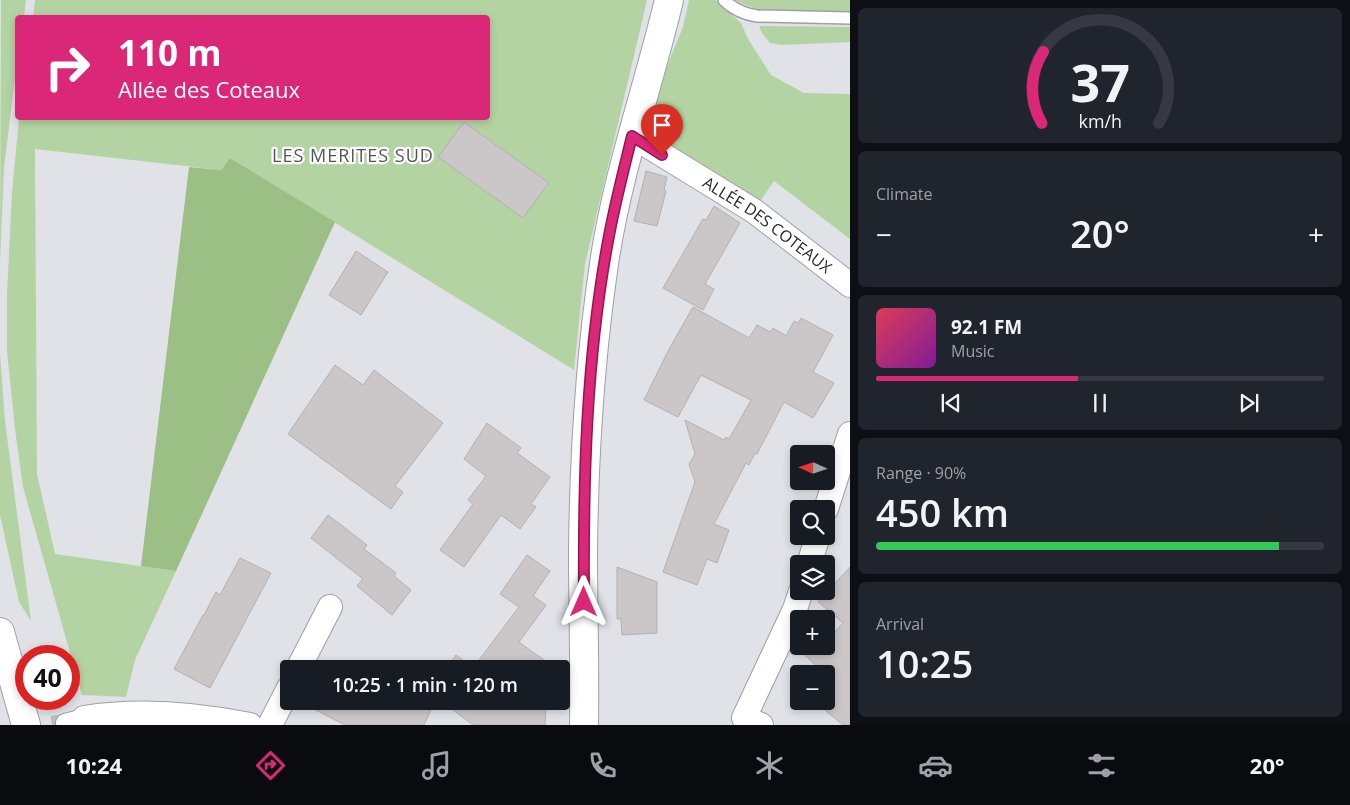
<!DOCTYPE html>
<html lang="en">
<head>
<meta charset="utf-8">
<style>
  :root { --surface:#171b24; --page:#20242c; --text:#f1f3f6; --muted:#9ea1a6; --line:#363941; --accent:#db2777 }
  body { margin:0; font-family:"Open Sans",sans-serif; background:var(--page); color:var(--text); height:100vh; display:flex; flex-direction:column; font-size:19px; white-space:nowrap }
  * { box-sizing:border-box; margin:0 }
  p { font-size:16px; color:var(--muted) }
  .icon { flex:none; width:28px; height:28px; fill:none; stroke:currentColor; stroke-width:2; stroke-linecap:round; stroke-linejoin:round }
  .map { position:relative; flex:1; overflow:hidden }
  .panel { display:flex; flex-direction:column; gap:8px; padding:8px; background:#0d0f14; width:500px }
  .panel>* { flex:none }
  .guide { position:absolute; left:15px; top:15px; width:475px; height:105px; border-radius:5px; box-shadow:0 2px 8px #0003; background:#db2777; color:#fff; overflow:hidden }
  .needle { width:32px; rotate:273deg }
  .controls { position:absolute; left:790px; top:445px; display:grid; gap:10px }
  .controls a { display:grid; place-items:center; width:45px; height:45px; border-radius:5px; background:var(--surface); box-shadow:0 2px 8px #0003; font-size:25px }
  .speed { position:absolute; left:15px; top:645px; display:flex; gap:10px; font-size:25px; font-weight:700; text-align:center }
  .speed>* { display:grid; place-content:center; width:65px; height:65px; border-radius:50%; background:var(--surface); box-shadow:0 2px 8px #0003; line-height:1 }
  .speed .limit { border:8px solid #d22; background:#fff; color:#111 }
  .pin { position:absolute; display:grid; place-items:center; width:42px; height:42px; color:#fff; margin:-51px -21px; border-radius:50% 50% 50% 0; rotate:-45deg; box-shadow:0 0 5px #0007 }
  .pin .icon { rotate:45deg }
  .me { position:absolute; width:55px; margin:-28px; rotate:0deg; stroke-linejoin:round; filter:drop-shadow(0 0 4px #0008) }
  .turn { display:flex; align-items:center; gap:18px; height:105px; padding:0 20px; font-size:22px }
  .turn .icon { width:65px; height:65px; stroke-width:2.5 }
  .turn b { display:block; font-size:35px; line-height:42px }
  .big { font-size:38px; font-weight:600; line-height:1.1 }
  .panel .card { flex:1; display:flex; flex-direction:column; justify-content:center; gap:8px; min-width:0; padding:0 18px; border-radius:8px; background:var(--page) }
  .panel .dial { align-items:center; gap:0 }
  .dial svg { height:130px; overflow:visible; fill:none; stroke:var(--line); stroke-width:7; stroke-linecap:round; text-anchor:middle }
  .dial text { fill:var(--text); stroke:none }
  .song { display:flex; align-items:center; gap:15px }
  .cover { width:60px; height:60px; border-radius:8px; background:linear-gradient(135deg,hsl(350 70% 55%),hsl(290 70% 35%)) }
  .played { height:5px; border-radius:2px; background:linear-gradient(90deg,var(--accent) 45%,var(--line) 45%) }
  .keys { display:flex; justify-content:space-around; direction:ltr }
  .heat { display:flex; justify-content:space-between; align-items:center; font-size:28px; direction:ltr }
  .charge { height:8px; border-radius:4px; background:linear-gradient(90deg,#34c759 90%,var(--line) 0) }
  .trip { position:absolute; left:280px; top:660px; width:290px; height:50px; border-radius:5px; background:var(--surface); box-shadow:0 2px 8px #0003; font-weight:600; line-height:50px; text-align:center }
  .tab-bar { display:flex; height:80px; justify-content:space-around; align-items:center; background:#090b0e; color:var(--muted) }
  .tab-bar .icon { width:35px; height:35px }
  .tab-bar .current { color:var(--accent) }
  .tab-bar b { font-size:22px; color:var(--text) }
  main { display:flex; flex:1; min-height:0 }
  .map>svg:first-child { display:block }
  .green { fill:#b4d3a2 }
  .forest { fill:#9cbf85 }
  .building { fill:#cbc6c8; stroke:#b5afb1 }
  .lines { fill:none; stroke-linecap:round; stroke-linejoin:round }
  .pedestrian-tunnel { stroke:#bbbdc1; stroke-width:18; stroke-dasharray:18 9; stroke-linecap:butt }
  .service-casing { stroke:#9ea0a5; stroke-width:14 }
  .pedestrian-casing { stroke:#9ea0a5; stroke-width:20 }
  .minor-casing { stroke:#9ea0a5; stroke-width:26 }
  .tertiary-casing { stroke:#9ea0a5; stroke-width:30 }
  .service { stroke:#fff; stroke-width:11 }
  .pedestrian { stroke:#fff; stroke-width:18 }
  .minor { stroke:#fff; stroke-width:24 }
  .tertiary { stroke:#fff; stroke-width:28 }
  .route-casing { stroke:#8e194d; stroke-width:12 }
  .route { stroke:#db2777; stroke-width:9 }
  .labels { text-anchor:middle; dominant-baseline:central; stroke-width:4.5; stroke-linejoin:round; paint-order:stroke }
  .street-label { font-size:16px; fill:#27282a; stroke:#fff }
  .neighbourhood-label { font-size:18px; letter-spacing:1px; fill:#54555a; stroke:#fff }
</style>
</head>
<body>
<main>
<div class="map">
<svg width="850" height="725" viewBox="0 0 850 725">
  <rect width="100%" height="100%" fill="#e0e2e7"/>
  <!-- green -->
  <g class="green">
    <path d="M1,0H26L24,17L18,18L17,63L4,167L0,264Z"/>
    <path d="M35,0H647L585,264L574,370L230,158L221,170L35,149L37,474L55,554L176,571L135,660L126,697L82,695L23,487L15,429L7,351V294L12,192L19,118H488V18L33,17Z"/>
    <path d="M689,0H715L741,23L748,39L771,75L804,93L850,94V239L774,181L759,203L645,134L644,123L683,27Z"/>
    <path d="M734,0H850V13L761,11Z"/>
    <path d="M759,26L850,27V42L782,45L770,43L762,33Z"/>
    <path d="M0,353L5,421L31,621L19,602L0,515Z"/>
  </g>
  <!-- forest -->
  <path class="forest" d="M230,158L335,222L176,571L141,566L189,167L221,170Z"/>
  <!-- building -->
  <g class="building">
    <path d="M464,122L549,183L523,218L438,157Z"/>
    <path d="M646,171L667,177L664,190L666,191L657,226L634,221Z"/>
    <path d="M714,206L740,223L705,284L714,289L703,310L663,288L703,219L706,220Z"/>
    <path d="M356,251L388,272L361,315L329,295Z"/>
    <path d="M693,307L749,338L757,325L770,332L773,328L786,336L794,321L798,323L801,318L833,335L813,372L834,383L813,418L784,402L757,454L755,453L749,465L746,463L714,524L729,530L717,563L707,559L697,585L663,572L695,482L689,464L695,454L685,420L724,440L726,437L729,439L751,400L701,375L678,417L644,400L669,349Z"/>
    <path d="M335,365L363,385L374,370L443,423L395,486L403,492L391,509L288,434Z"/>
    <path d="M487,423L521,448L517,453L550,477L531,504L536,507L520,529L501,515L464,567L440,550L473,504L468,500L486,476L464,459Z"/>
    <path d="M328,515L367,545L364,549L396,573L394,576L411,590L392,615L357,586L363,579L311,538Z"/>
    <path d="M527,555L550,571L533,596L546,605L519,642L548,663L547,669H446L456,655L473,668L519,607L500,594Z"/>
    <path d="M240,558L271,573L210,688L174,669L203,615H204L216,592L220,595Z"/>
    <path d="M617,567L657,582V633L622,635L621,619H617Z"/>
    <path d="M850,567V725H843L826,711V674L794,646H826V641L843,623L818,602Z"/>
    <path d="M298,701H435L424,725H345Z"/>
    <path d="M441,701H546L545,725H473Z"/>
  </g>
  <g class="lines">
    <!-- pedestrian-tunnel -->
    <path class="pedestrian-tunnel" d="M52,725L65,723"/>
    <!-- service casing -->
    <g class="service-casing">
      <path id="service" d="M724,0C733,9 744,14 757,16L850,18"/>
    </g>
    <!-- pedestrian casing -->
    <g class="pedestrian-casing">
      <path id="pedestrian" d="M65,723L84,718"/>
    </g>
    <!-- minor casing -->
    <g class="minor-casing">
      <g id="minor">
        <path id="s1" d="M632,136L754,211L850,285"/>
        <path d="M826,509L850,434"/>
        <path d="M809,564L818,536"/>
        <path d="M298,669L330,607"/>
        <path d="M84,718C140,709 195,714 250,725"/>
        <path d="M270,725L289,688"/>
        <path d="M761,725L744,718L795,609L801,591"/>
      </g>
    </g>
    <!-- tertiary casing -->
    <g class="tertiary-casing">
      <g id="tertiary">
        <path d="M0,632L26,725"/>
        <path d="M584,725C585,667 583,609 583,551C584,455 590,359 604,264C617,174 648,88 669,0"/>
      </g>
    </g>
    <!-- service -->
    <use href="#service" class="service"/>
    <!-- pedestrian -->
    <use href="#pedestrian" class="pedestrian"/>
    <!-- minor -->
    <use href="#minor" class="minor"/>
    <!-- tertiary -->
    <use href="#tertiary" class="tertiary"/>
  </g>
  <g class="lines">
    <!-- route casing -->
    <g class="route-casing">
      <path id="route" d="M584,602C583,481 586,356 609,236C615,203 624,169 632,136L662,155"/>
    </g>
    <!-- route -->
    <use href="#route" class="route"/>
  </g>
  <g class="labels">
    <!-- street labels -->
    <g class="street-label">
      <text stroke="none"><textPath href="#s1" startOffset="162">ALLÉE DES COTEAUX</textPath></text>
    </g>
    <!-- neighbourhood labels -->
    <g class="neighbourhood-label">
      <text x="353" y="155">LES MERITES SUD</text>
    </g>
  </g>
</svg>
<div class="controls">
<a><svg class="needle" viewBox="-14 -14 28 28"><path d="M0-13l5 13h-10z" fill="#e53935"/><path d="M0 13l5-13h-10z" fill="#9ea1a6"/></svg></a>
<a><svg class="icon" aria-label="search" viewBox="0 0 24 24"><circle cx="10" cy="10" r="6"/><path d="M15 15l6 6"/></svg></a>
<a><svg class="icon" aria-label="layers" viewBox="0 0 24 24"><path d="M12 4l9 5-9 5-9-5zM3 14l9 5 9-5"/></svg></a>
<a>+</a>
<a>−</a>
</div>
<div class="speed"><div class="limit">40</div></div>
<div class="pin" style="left:662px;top:155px;background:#d93025"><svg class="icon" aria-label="arrive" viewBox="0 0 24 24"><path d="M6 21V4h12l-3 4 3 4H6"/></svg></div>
<svg class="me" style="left:584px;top:602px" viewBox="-20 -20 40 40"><path d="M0-17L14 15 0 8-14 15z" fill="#db2777" stroke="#fff" stroke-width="4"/></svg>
<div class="trip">10:25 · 1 min · 120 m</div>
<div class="guide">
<div class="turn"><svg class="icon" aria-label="right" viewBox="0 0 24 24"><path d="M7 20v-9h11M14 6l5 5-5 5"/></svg><div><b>110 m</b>Allée des Coteaux</div></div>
</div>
</div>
<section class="panel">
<div class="card dial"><svg viewBox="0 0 100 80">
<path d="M14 69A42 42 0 1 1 86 69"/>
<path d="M14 69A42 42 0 0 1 15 25" stroke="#db2777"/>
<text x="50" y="56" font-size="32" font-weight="700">37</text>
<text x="50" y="72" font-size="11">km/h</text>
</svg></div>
<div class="card"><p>Climate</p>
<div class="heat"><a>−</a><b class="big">20°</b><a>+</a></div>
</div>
<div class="card">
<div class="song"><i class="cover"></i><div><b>92.1 FM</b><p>Music</p></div></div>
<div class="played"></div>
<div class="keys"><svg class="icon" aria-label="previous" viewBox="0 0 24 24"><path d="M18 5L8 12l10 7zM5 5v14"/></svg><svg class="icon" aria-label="pause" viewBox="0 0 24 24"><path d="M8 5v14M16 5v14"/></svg><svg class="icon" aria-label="next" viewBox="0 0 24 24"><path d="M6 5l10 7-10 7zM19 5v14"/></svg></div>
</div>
<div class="card"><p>Range · 90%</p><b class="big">450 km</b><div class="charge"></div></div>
<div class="card"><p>Arrival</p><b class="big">10:25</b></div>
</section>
</main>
<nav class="tab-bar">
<b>10:24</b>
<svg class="icon current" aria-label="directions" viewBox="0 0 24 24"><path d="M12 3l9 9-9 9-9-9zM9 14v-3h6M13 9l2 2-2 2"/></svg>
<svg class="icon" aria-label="music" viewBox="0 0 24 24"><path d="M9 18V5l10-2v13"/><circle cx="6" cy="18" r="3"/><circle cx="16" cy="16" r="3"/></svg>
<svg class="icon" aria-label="phone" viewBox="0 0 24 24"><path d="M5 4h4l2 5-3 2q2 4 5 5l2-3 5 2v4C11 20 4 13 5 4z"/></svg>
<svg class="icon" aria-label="climate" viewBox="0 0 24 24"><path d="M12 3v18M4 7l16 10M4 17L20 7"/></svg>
<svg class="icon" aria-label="car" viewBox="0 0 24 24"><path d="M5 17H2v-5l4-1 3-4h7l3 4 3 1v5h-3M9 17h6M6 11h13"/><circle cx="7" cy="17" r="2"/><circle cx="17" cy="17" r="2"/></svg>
<svg class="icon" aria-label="filters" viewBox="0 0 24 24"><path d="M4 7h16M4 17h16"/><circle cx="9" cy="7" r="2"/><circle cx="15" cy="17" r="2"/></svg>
<b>20°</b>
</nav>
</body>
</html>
